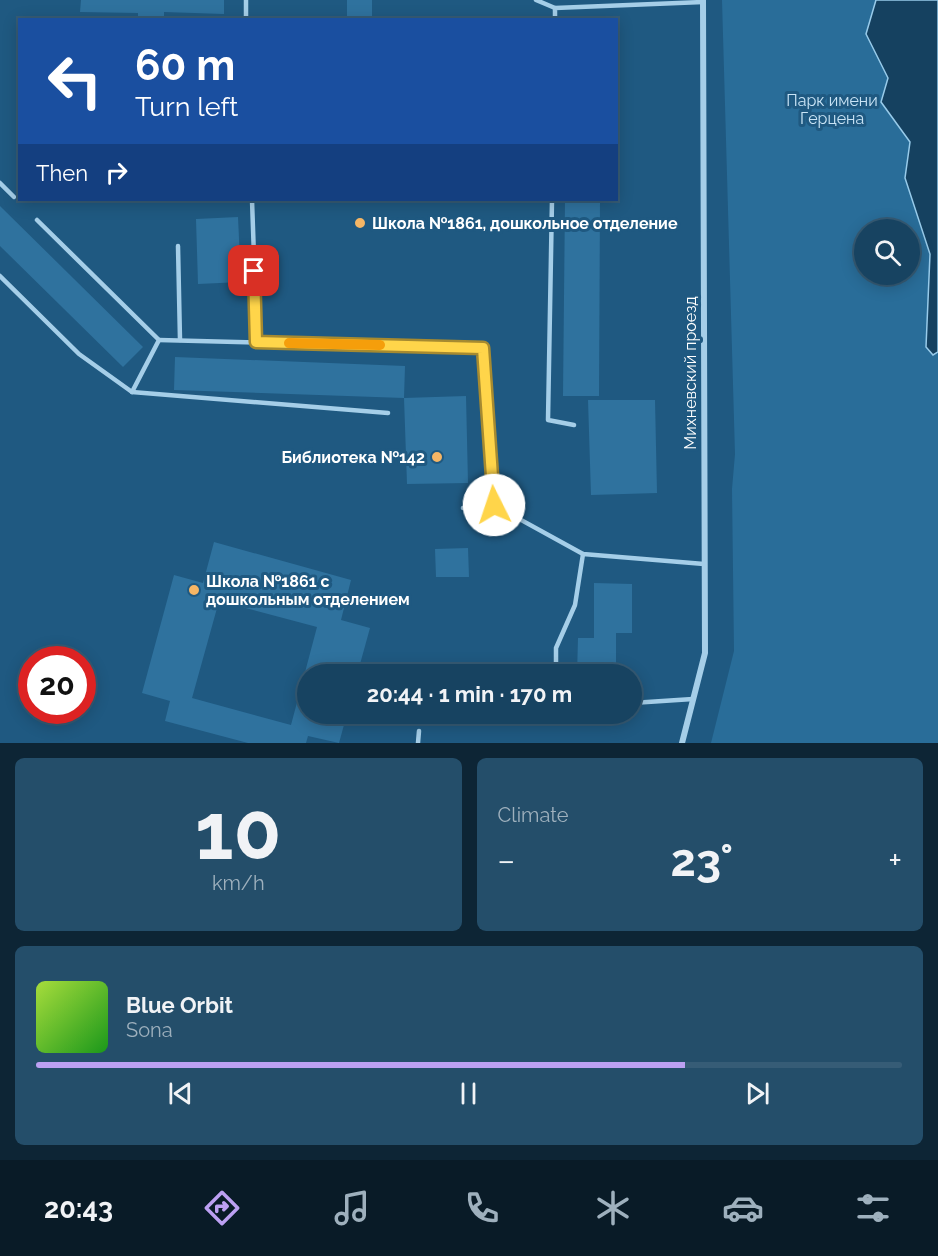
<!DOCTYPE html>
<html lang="en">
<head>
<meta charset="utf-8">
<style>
  :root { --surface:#174361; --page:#244e6a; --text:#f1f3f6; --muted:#9eb0bd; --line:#365c76; --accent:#bca0f2 }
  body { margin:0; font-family:Raleway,sans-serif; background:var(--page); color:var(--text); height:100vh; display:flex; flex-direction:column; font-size:22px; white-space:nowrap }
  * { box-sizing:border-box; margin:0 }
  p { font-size:20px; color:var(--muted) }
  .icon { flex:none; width:33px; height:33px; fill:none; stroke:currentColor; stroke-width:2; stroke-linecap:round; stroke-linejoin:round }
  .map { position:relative; height:743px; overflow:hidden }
  .panel { display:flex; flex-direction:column; gap:15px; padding:15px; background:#0d2535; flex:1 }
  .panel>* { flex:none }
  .hud { position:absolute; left:18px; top:18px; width:600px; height:183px; border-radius:0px; box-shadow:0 3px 15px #0003,0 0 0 2px var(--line); background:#1a4fa0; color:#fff; overflow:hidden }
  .controls { position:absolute; left:854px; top:219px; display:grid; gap:12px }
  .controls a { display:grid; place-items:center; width:66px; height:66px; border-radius:50%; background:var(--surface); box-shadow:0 3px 15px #0003,0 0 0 2px var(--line); font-size:30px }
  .speed { position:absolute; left:18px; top:646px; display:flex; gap:12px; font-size:30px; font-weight:700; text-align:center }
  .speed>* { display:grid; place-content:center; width:78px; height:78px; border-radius:50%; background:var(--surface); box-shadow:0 3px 15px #0003,0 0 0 2px var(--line); line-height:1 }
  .speed .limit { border:9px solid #d22; background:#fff; color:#111 }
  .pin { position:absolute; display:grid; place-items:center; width:51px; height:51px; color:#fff; margin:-26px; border-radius:12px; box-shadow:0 3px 9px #0006 }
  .me { position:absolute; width:66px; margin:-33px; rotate:356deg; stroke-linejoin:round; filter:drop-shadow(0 0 4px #0008) }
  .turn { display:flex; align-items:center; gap:21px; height:126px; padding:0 18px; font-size:27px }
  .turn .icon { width:78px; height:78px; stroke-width:2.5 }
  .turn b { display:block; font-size:42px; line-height:51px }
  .then { display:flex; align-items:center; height:57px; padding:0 18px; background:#0003; gap:12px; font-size:22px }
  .big { font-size:45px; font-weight:700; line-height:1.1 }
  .panel .tile { flex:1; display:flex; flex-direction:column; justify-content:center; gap:9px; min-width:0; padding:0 21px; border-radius:9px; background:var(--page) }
  .panel .dial { align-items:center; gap:0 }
  .dial b { font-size:78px; line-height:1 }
  .song { display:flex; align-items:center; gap:18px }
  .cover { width:72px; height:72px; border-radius:9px; background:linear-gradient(135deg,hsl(80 70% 55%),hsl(120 70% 35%)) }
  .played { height:6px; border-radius:3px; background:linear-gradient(90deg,var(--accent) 75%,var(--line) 75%) }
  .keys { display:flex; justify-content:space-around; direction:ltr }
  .heat { display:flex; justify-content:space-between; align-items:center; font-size:33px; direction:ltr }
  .panel .tiles { flex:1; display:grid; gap:15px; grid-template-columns:1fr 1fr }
  .tile:last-child { grid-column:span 2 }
  .trip { position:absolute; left:297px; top:664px; width:345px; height:60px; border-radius:30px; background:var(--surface); box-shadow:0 3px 15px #0003,0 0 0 2px var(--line); font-weight:700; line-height:60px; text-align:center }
  .menu { display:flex; height:96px; justify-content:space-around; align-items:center; background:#091b27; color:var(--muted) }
  .menu .icon { width:42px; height:42px }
  .menu .on { color:var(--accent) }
  .menu b { font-size:27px; color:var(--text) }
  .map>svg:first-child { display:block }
  .green { fill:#296d99; fill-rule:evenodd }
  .water { fill:#154160; stroke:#98cbea; stroke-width:1.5 }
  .building { fill:#2f729e; fill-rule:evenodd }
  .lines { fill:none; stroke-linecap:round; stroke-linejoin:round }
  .service { stroke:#a5cee8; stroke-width:4.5 }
  .minor { stroke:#a5cee8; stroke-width:6 }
  .route-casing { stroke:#a68a30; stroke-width:15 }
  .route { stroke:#ffd54a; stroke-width:10 }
  .slow { stroke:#f59e0b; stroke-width:10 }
  .poi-dot { fill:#f6b665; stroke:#1f5981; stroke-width:2 }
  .labels { text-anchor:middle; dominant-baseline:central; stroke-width:6; stroke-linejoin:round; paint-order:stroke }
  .park-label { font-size:16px; fill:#c9e4f6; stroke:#1f5981 }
  .poi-label { font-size:16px; font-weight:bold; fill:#fff; stroke:#1f5981; text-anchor:start }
  .street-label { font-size:16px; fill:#fff; stroke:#1f5981 }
</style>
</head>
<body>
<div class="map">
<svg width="938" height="743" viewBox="0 0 938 743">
  <rect width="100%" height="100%" fill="#1f5981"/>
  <!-- green -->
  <path class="green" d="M722,0H938V743H711L734,651L732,489L735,454ZM864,230H909V274H864Z"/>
  <!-- water -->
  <path class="water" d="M876,0H938V352L933,355L926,347L930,254L905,178L910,142L881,102L888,78L866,34Z"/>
  <!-- building -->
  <g class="building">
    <path d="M81,0H224V14L164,12V20H138V13L80,12Z"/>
    <rect x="347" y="0" width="25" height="20"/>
    <path d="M565,200H600L599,396H563Z"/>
    <path d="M0,206L143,347L123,367L0,246Z"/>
    <path d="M238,217L241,282L198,284L196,219Z"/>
    <path d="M175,357L405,366L404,398L466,396L468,483L407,484L404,398L174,390Z"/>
    <path d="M588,400H655L657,493L591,495Z"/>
    <path d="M214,542L351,580L341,620L370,628L357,675H308V714H347L339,743L308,736L306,743H248L165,721L170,701L142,693L174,575L203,583ZM219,601L317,627L291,725L192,698Z"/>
    <path d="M468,548L469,577H436L435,549Z"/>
    <path d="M594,583L632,584V633H616V675H577L578,638H594Z"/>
  </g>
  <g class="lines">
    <!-- service -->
    <g class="service">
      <path d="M246,0V20"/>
      <path d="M536,0L555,8"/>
      <path d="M555,20V8L703,2"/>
      <path d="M0,183L14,197"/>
      <path d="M252,200L257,342"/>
      <path d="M552,200L548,420L574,425"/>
      <path d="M178,246L180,340"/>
      <path d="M0,276L79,354L132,392L159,340L37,220"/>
      <path d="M159,340L482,348L494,505L463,508"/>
      <path d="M132,392L388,413"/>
      <path d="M494,505L583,554L704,564"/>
      <path d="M556,675V648L575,605L583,554"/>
      <path d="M632,703L693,699"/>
      <path d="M418,743L419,731"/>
    </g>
    <!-- minor -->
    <path class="minor" d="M682,743L705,653L703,0"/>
  </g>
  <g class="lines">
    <!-- route casing -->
    <g class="route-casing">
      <path id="route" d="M254,271L256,342L483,348L494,505"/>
    </g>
    <!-- route -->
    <use href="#route" class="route"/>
    <!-- slow -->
    <path class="slow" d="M289,343L380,345"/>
  </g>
  <!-- markers -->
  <g class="poi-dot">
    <circle cx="360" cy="223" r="6"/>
    <circle cx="437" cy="457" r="6"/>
    <circle cx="194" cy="590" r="6"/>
  </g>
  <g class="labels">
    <!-- park labels -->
    <g class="park-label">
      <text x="832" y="100">Парк имени<tspan x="832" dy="18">Герцена</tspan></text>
    </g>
    <!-- poi labels -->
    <g class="poi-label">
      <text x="372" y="223">Школа №1861, дошкольное отделение</text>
      <text x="425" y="457" text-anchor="end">Библиотека №142</text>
      <text x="206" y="581">Школа №1861 с<tspan x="206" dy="18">дошкольным отделением</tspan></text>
    </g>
    <!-- street labels -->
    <g class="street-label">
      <text transform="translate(690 373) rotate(-90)">Михневский проезд</text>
    </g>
  </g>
</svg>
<div class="controls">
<a><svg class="icon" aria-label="search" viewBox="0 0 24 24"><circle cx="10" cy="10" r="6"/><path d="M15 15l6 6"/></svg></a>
</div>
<div class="speed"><div class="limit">20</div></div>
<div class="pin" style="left:254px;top:271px;background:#d93025"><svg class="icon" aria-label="arrive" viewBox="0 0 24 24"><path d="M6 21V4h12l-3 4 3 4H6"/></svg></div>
<svg class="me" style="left:494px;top:505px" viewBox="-20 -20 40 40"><circle r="19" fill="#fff"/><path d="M0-13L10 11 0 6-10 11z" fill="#ffd54a"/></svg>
<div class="trip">20:44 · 1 min · 170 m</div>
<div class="hud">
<div class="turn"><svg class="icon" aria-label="left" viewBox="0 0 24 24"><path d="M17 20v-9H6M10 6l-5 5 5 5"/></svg><div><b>60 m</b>Turn left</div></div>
<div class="then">Then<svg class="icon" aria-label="right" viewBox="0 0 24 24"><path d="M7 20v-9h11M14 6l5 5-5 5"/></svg></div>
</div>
</div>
<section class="panel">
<div class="tiles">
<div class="tile dial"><b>10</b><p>km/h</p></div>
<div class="tile"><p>Climate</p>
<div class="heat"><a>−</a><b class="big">23°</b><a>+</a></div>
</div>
<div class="tile">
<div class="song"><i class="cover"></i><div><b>Blue Orbit</b><p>Sona</p></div></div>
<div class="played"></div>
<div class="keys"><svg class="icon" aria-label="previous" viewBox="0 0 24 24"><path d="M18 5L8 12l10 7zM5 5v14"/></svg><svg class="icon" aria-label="pause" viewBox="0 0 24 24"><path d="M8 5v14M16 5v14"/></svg><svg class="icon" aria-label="next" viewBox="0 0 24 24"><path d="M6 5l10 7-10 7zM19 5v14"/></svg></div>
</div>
</div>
</section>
<nav class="menu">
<b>20:43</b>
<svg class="icon on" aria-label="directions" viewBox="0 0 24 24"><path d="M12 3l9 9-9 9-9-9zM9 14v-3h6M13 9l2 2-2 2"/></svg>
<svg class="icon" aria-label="music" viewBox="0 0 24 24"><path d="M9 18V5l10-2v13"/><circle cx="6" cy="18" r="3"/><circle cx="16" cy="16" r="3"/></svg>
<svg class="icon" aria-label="phone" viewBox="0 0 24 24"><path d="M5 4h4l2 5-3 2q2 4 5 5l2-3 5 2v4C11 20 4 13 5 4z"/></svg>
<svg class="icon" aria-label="climate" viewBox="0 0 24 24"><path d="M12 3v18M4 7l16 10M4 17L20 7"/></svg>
<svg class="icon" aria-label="car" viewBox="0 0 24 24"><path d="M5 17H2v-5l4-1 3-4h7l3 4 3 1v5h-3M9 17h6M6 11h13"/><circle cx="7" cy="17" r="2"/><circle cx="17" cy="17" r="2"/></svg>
<svg class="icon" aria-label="filters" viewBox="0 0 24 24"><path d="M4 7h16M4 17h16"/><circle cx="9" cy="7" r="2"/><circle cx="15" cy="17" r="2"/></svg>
</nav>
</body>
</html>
